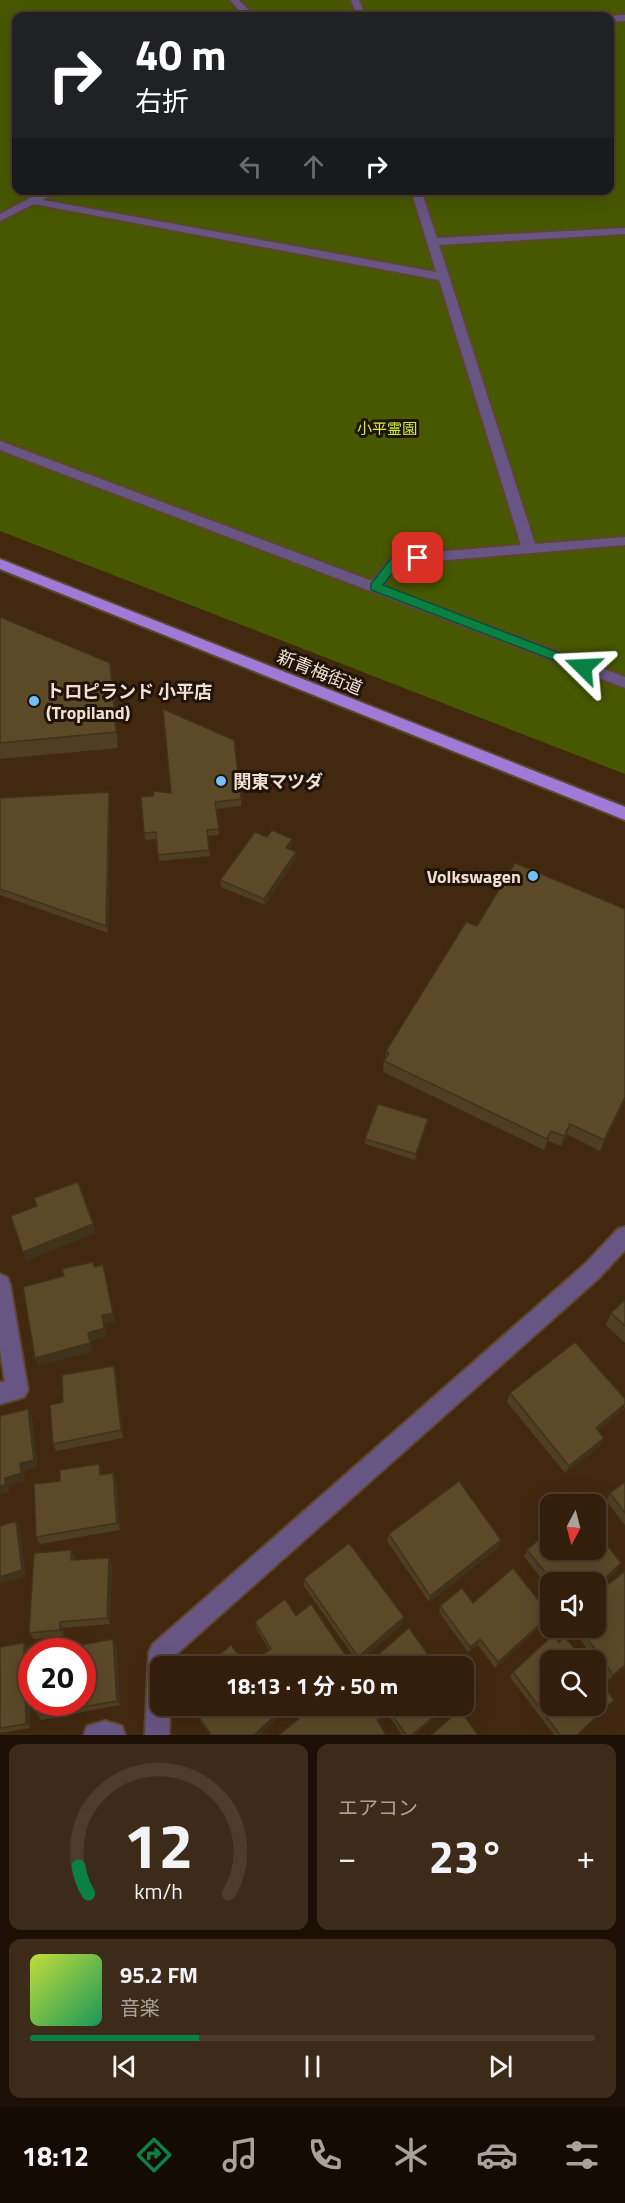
<!DOCTYPE html>
<html lang="ja">
<head>
<meta charset="utf-8">
<style>
  :root { --surface:#321e0b; --page:#3d2b19; --text:#f1f3f6; --muted:#a8a29d; --line:#4d3c2c; --accent:#0b8043 }
  body { margin:0; font-family:"Titillium Web","Noto Sans JP",sans-serif; background:var(--page); color:var(--text); height:100vh; display:flex; flex-direction:column; font-size:22px; white-space:nowrap }
  * { box-sizing:border-box; margin:0 }
  p { font-size:20px; color:var(--muted) }
  .icon { flex:none; width:33px; height:33px; fill:none; stroke:currentColor; stroke-width:2; stroke-linecap:round; stroke-linejoin:round }
  .map { position:relative; height:1735px; overflow:hidden }
  .sheet { display:flex; flex-direction:column; gap:9px; padding:9px; background:#1c1006; flex:1 }
  .sheet>* { flex:none }
  .banner { position:absolute; left:12px; top:12px; width:602px; height:183px; border-radius:12px; box-shadow:0 6px 24px #0002,0 0 0 2px var(--line); background:#202124; color:#fff; overflow:hidden }
  .needle { width:39px; rotate:187deg }
  .tools { position:absolute; left:540px; top:1494px; display:grid; gap:12px }
  .tools a { display:grid; place-items:center; width:66px; height:66px; border-radius:12px; background:var(--surface); box-shadow:0 6px 24px #0002,0 0 0 2px var(--line); font-size:30px }
  .speed { position:absolute; left:18px; top:1638px; display:flex; gap:12px; font-size:30px; font-weight:700; text-align:center }
  .speed>* { display:grid; place-content:center; width:78px; height:78px; border-radius:50%; background:var(--surface); box-shadow:0 6px 24px #0002,0 0 0 2px var(--line); line-height:1 }
  .speed .limit { border:9px solid #d22; background:#fff; color:#111 }
  .pin { position:absolute; display:grid; place-items:center; width:51px; height:51px; color:#fff; margin:-26px; border-radius:12px; box-shadow:0 3px 9px #0006 }
  .me { position:absolute; width:66px; margin:-33px; rotate:291deg; stroke-linejoin:round; filter:drop-shadow(0 0 4px #0008) }
  .turn { display:flex; align-items:center; gap:21px; height:126px; padding:0 24px; font-size:27px }
  .turn .icon { width:78px; height:78px; stroke-width:2.5 }
  .turn b { display:block; font-size:42px; line-height:51px }
  .lanes { display:flex; align-items:center; height:57px; padding:0 24px; background:#0003; justify-content:center; gap:30px; direction:ltr }
  .lanes .off { opacity:.35 }
  .big { font-size:45px; font-weight:700; line-height:1.1 }
  .sheet .widget { flex:1; display:flex; flex-direction:column; justify-content:center; gap:9px; min-width:0; padding:0 21px; border-radius:12px; background:var(--page) }
  .sheet .dial { align-items:center; gap:0 }
  .dial svg { height:156px; overflow:visible; fill:none; stroke:var(--line); stroke-width:7; stroke-linecap:round; text-anchor:middle }
  .dial text { fill:var(--text); stroke:none }
  .song { display:flex; align-items:center; gap:18px }
  .cover { width:72px; height:72px; border-radius:9px; background:linear-gradient(135deg,hsl(70 70% 55%),hsl(150 70% 35%)) }
  .played { height:6px; border-radius:3px; background:linear-gradient(90deg,var(--accent) 30%,var(--line) 30%) }
  .keys { display:flex; justify-content:space-around; direction:ltr }
  .heat { display:flex; justify-content:space-between; align-items:center; font-size:33px; direction:ltr }
  .sheet .tiles { flex:1; display:grid; gap:9px; grid-template-columns:1fr 1fr }
  .widget:last-child { grid-column:span 2 }
  .trip { position:absolute; left:150px; top:1656px; width:324px; height:60px; border-radius:12px; background:var(--surface); box-shadow:0 6px 24px #0002,0 0 0 2px var(--line); font-weight:700; line-height:60px; text-align:center }
  .menu { display:flex; height:96px; justify-content:space-around; align-items:center; background:#140c04; color:var(--muted) }
  .menu .icon { width:42px; height:42px }
  .menu .current { color:var(--accent) }
  .menu b { font-size:27px; color:var(--text) }
  .map>svg:first-child { display:block }
  .green { fill:#485800; fill-rule:evenodd }
  .lines { fill:none; stroke-linecap:round; stroke-linejoin:round }
  .service-casing { stroke:#5e452e; stroke-width:4 }
  .minor-casing { stroke:#5e452e; stroke-width:4 }
  .primary-casing { stroke:#5e452e; stroke-width:4 }
  .service { fill:#675683; fill-rule:evenodd }
  .minor { fill:#675683; fill-rule:evenodd }
  .primary { fill:#9f7ad6; fill-rule:evenodd }
  .wall { fill:#4e3f22 }
  .shaded-wall { fill:#40331c }
  .building { fill:#5b4928; stroke:#40331c; stroke-width:1.5 }
  .route { fill:#0b8043; stroke:#07532c; stroke-width:1.5 }
  .poi-dot { fill:#75c0f6; stroke:#20140a; stroke-width:2 }
  .labels { text-anchor:middle; dominant-baseline:central; stroke-width:6; stroke-linejoin:round; paint-order:stroke }
  .far-park-label { font-size:15px; fill:#caef46; stroke:#20140a }
  .street-label { font-size:18px; fill:#f1dfd1; stroke:#20140a }
  .poi-label { font-size:18px; font-weight:bold; fill:#f1dfd1; stroke:#20140a; text-anchor:start }
</style>
</head>
<body>
<div class="map">
<svg width="625" height="1735" viewBox="0 0 625 1735">
  <rect width="100%" height="100%" fill="#42280f"/>
  <!-- green -->
  <path class="green" d="M0,0H625V774L0,531ZM16,16H609V190H16Z"/>
  <g class="lines">
    <!-- service casing -->
    <g class="service-casing">
      <g id="service">
        <path d="M230,0H239L254,16H244Z"/>
        <path d="M351,0H359L365,16H357Z"/>
        <path d="M625,15V21L609,22L608,16Z"/>
        <path d="M45,190H59L43,200L436,272L411,190H421L437,238L625,228V234L439,245L535,544L625,537V545L400,564L383,586L625,677V688L0,450V441L372,581L391,557L396,555L521,545L439,280L34,204L0,221V214Z"/>
        <path d="M105,1721L122,1726L125,1735H84L87,1726Z"/>
      </g>
    </g>
    <!-- minor casing -->
    <g class="minor-casing">
      <g id="minor">
        <path d="M625,1227V1250L599,1278L173,1657V1666H160V1706H170L169,1735H145L149,1652L153,1644L585,1264L618,1229Z"/>
        <path d="M0,1274L7,1277L10,1284L28,1390L24,1397L0,1404V1382H5L0,1349Z"/>
      </g>
    </g>
    <!-- primary casing -->
    <g class="primary-casing">
      <path id="primary" d="M0,559L625,807V820L0,569Z"/>
    </g>
    <!-- service -->
    <use href="#service" class="service"/>
    <!-- minor -->
    <use href="#minor" class="minor"/>
    <!-- primary -->
    <use href="#primary" class="primary"/>
  </g>
  <!-- wall -->
  <g class="wall">
    <path d="M0,617L113,679L118,748L0,759Z"/>
    <path d="M109,792L110,799L108,933L0,895V798Z"/>
    <path d="M171,793L241,799V806L216,809L219,835L208,836L210,856L159,861L157,839L145,840L144,833Z"/>
    <path d="M267,837L292,839V846L290,849L296,852V858L265,905L221,887L220,880Z"/>
    <path d="M625,909V1100L600,1151L567,1134L561,1146L548,1141L544,1150L383,1072L384,1061L385,1058L386,1051L477,926Z"/>
    <path d="M428,1119L427,1124L415,1160L365,1144V1139Z"/>
    <path d="M625,1300V1343L606,1325L611,1313Z"/>
    <path d="M114,1366L116,1375L123,1438L56,1451L53,1444L63,1402Z"/>
    <path d="M510,1393L625,1399V1407L623,1410L598,1431L600,1446L565,1473L507,1402Z"/>
    <path d="M102,1471V1475L113,1473L116,1480L120,1530L40,1544L36,1537L60,1481Z"/>
    <path d="M625,1482V1525L606,1501L610,1493Z"/>
    <path d="M389,1534L499,1547L429,1602L387,1541Z"/>
    <path d="M527,1550L621,1563L617,1570L596,1589V1582H550V1590L524,1556Z"/>
    <path d="M75,1557V1560L112,1564L110,1624L63,1628L64,1636L34,1639L29,1633Z"/>
    <path d="M625,1571V1667L609,1680L572,1628H596Z"/>
    <path d="M304,1579L403,1623L358,1663L304,1586Z"/>
    <path d="M473,1603L550,1615L546,1621L495,1668L478,1645L468,1652L439,1612L440,1606Z"/>
    <path d="M296,1616L346,1656L345,1661L338,1666H264L261,1662L260,1657L269,1650L256,1628L255,1622Z"/>
    <path d="M113,1639L116,1644L120,1705L41,1720L37,1715Z"/>
    <path d="M559,1642L578,1735H554L510,1677L513,1672Z"/>
    <path d="M24,1643L28,1649L30,1728L0,1733V1647Z"/>
    <path d="M382,1706H449L415,1735H402Z"/>
    <path d="M197,1714L279,1717L259,1735H210L199,1719Z"/>
  </g>
  <!-- shaded-wall -->
  <g class="shaded-wall">
    <path d="M110,663L113,679L118,748L116,732Z"/>
    <path d="M109,792L110,799L108,933L106,926Z"/>
    <path d="M292,839V846L286,854V848Z"/>
    <path d="M296,852V858L265,905L264,899Z"/>
    <path d="M625,1097V1100L600,1151L604,1140Z"/>
    <path d="M428,1119L427,1124L415,1160L416,1154Z"/>
    <path d="M570,1124L567,1134L561,1146L564,1136Z"/>
    <path d="M551,1131L548,1141L544,1150L547,1139Z"/>
    <path d="M93,1224L96,1233L26,1261L23,1252Z"/>
    <path d="M103,1265L115,1322L105,1324L107,1337L91,1341L93,1352L38,1366L35,1358L88,1333L102,1315Z"/>
    <path d="M114,1366L116,1375L123,1438L121,1430Z"/>
    <path d="M625,1404L623,1410L592,1436L596,1428Z"/>
    <path d="M28,1409L32,1417L38,1467L24,1471L25,1481L9,1485V1492L0,1494V1486L5,1478L20,1463Z"/>
    <path d="M604,1438L600,1446L565,1473L569,1466Z"/>
    <path d="M99,1464L102,1471L103,1483L100,1475Z"/>
    <path d="M113,1473L116,1480L120,1530L117,1523Z"/>
    <path d="M16,1521L20,1528L26,1577L0,1584V1577Z"/>
    <path d="M501,1540L499,1547L429,1602L430,1596Z"/>
    <path d="M71,1550L75,1557L74,1567L71,1560Z"/>
    <path d="M109,1558L112,1564L110,1624L107,1618Z"/>
    <path d="M621,1563L617,1570L596,1589V1586Z"/>
    <path d="M550,1615L546,1621L495,1668L498,1662Z"/>
    <path d="M404,1617L403,1623L358,1663V1657Z"/>
    <path d="M60,1622L63,1628L64,1636L60,1630Z"/>
    <path d="M113,1639L116,1644L120,1705L117,1701Z"/>
    <path d="M480,1639L478,1645L468,1652L470,1647Z"/>
    <path d="M24,1643L28,1649L30,1728L26,1724Z"/>
    <path d="M346,1656L345,1661L338,1666H332Z"/>
    <path d="M625,1665V1667L609,1680L613,1675Z"/>
    <path d="M446,1706H449L415,1735H412Z"/>
    <path d="M279,1712V1717L259,1735H254Z"/>
    <path d="M385,1714L383,1718L376,1725L377,1720Z"/>
  </g>
  <!-- building -->
  <g class="building">
    <path d="M0,617L110,663L116,732L0,743Z"/>
    <path d="M163,709L234,740L241,799L215,802L219,829L207,830L209,850L158,855L156,832L144,833L141,797L153,796L154,791L171,793Z"/>
    <path d="M109,792L106,926L0,889V798Z"/>
    <path d="M272,830L292,839L286,848L296,852L264,899L220,880L255,832L267,837Z"/>
    <path d="M515,863L625,909V1097L604,1140L570,1124L564,1136L551,1131L547,1139L384,1061L389,1053L386,1051L466,922L477,926Z"/>
    <path d="M378,1104L428,1119L416,1154L365,1139Z"/>
    <path d="M78,1182L93,1224L23,1252L11,1216L37,1206L34,1198Z"/>
    <path d="M93,1262L94,1267L103,1265L113,1313L102,1315L104,1328L88,1333L90,1343L35,1358L23,1287L64,1276L62,1269Z"/>
    <path d="M625,1300V1326L611,1313Z"/>
    <path d="M575,1342L625,1399V1404L596,1428L604,1438L569,1466L510,1393Z"/>
    <path d="M114,1366L121,1430L53,1444L50,1405L63,1402L62,1375Z"/>
    <path d="M28,1409L34,1460L20,1463L21,1473L5,1478V1485L0,1486V1416Z"/>
    <path d="M99,1464L100,1475L113,1473L117,1523L36,1537L34,1484L60,1481V1470Z"/>
    <path d="M459,1481L501,1540L430,1596L389,1534Z"/>
    <path d="M625,1482V1513L610,1493Z"/>
    <path d="M16,1521L22,1570L0,1577V1526Z"/>
    <path d="M550,1530V1550H596V1531L621,1563L596,1586V1582H553L527,1550Z"/>
    <path d="M349,1543L404,1617L358,1657L304,1579Z"/>
    <path d="M71,1550V1560L109,1558L107,1618L60,1622V1630L29,1633L34,1553Z"/>
    <path d="M513,1568L550,1615L498,1662L480,1639L470,1647L440,1606L462,1588L473,1603Z"/>
    <path d="M625,1571V1665L613,1675L580,1628H596V1594Z"/>
    <path d="M285,1599L296,1616L311,1604L346,1656L332,1666H266L260,1657L271,1649L255,1622Z"/>
    <path d="M409,1628L436,1666H365Z"/>
    <path d="M554,1634L559,1642L565,1637L584,1660H550V1706H596V1676L614,1700L577,1735H560L513,1672Z"/>
    <path d="M113,1639L117,1701L37,1715V1702H82V1652H43Z"/>
    <path d="M24,1643L26,1724L0,1728V1647Z"/>
    <path d="M231,1645L247,1666H206Z"/>
    <path d="M207,1706H274L279,1712L254,1735H211L197,1714Z"/>
    <path d="M314,1706H379L385,1714L377,1720L386,1735H279Z"/>
    <path d="M386,1706H446L412,1735H406Z"/>
    <path d="M460,1710L478,1735H431Z"/>
  </g>
  <!-- route -->
  <path class="route" d="M418,554L424,558L422,561L400,564L383,585L588,664V670H579L371,590V584L392,557Z"/>
  <!-- markers -->
  <g class="poi-dot">
    <circle cx="34" cy="701" r="6"/>
    <circle cx="221" cy="781" r="6"/>
    <circle cx="533" cy="876" r="6"/>
  </g>
  <g class="labels">
    <!-- far-park labels -->
    <g class="far-park-label">
      <text x="387" y="428">小平霊園</text>
    </g>
    <!-- street labels -->
    <g class="street-label">
      <text transform="translate(320 672) rotate(22)">新青梅街道</text>
    </g>
    <!-- poi labels -->
    <g class="poi-label">
      <text x="46" y="691">トロピランド 小平店<tspan x="46" dy="21">(Tropiland)</tspan></text>
      <text x="233" y="781">関東マツダ</text>
      <text x="521" y="876" text-anchor="end">Volkswagen</text>
    </g>
  </g>
</svg>
<div class="tools">
<a><svg class="needle" viewBox="-14 -14 28 28"><path d="M0-13l5 13h-10z" fill="#e53935"/><path d="M0 13l5-13h-10z" fill="#a8a29d"/></svg></a>
<a><svg class="icon" aria-label="sound" viewBox="0 0 24 24"><path d="M4 9h4l5-4v14l-5-4H4zM17 9q2 3 0 6"/></svg></a>
<a><svg class="icon" aria-label="search" viewBox="0 0 24 24"><circle cx="10" cy="10" r="6"/><path d="M15 15l6 6"/></svg></a>
</div>
<div class="speed"><div class="limit">20</div></div>
<div class="pin" style="left:418px;top:558px;background:#d93025"><svg class="icon" aria-label="arrive" viewBox="0 0 24 24"><path d="M6 21V4h12l-3 4 3 4H6"/></svg></div>
<svg class="me" style="left:583px;top:667px" viewBox="-20 -20 40 40"><path d="M0-17L14 15 0 8-14 15z" fill="#0b8043" stroke="#fff" stroke-width="4"/></svg>
<div class="trip">18:13 · 1 分 · 50 m</div>
<div class="banner">
<div class="turn"><svg class="icon" aria-label="right" viewBox="0 0 24 24"><path d="M7 20v-9h11M14 6l5 5-5 5"/></svg><div><b>40 m</b>右折</div></div>
<div class="lanes"><svg class="icon off" aria-label="left" viewBox="0 0 24 24"><path d="M17 20v-9H6M10 6l-5 5 5 5"/></svg><svg class="icon off" aria-label="ahead" viewBox="0 0 24 24"><path d="M12 20V5M6 11l6-6 6 6"/></svg><svg class="icon" aria-label="right" viewBox="0 0 24 24"><path d="M7 20v-9h11M14 6l5 5-5 5"/></svg></div>
</div>
</div>
<section class="sheet">
<div class="tiles">
<div class="widget dial"><svg viewBox="0 0 100 80">
<path d="M14 69A42 42 0 1 1 86 69"/>
<path d="M14 69A42 42 0 0 1 9 55" stroke="#0b8043"/>
<text x="50" y="56" font-size="32" font-weight="700">12</text>
<text x="50" y="72" font-size="11">km/h</text>
</svg></div>
<div class="widget"><p>エアコン</p>
<div class="heat"><a>−</a><b class="big">23°</b><a>+</a></div>
</div>
<div class="widget">
<div class="song"><i class="cover"></i><div><b>95.2 FM</b><p>音楽</p></div></div>
<div class="played"></div>
<div class="keys"><svg class="icon" aria-label="previous" viewBox="0 0 24 24"><path d="M18 5L8 12l10 7zM5 5v14"/></svg><svg class="icon" aria-label="pause" viewBox="0 0 24 24"><path d="M8 5v14M16 5v14"/></svg><svg class="icon" aria-label="next" viewBox="0 0 24 24"><path d="M6 5l10 7-10 7zM19 5v14"/></svg></div>
</div>
</div>
</section>
<nav class="menu">
<b>18:12</b>
<svg class="icon current" aria-label="directions" viewBox="0 0 24 24"><path d="M12 3l9 9-9 9-9-9zM9 14v-3h6M13 9l2 2-2 2"/></svg>
<svg class="icon" aria-label="music" viewBox="0 0 24 24"><path d="M9 18V5l10-2v13"/><circle cx="6" cy="18" r="3"/><circle cx="16" cy="16" r="3"/></svg>
<svg class="icon" aria-label="phone" viewBox="0 0 24 24"><path d="M5 4h4l2 5-3 2q2 4 5 5l2-3 5 2v4C11 20 4 13 5 4z"/></svg>
<svg class="icon" aria-label="climate" viewBox="0 0 24 24"><path d="M12 3v18M4 7l16 10M4 17L20 7"/></svg>
<svg class="icon" aria-label="car" viewBox="0 0 24 24"><path d="M5 17H2v-5l4-1 3-4h7l3 4 3 1v5h-3M9 17h6M6 11h13"/><circle cx="7" cy="17" r="2"/><circle cx="17" cy="17" r="2"/></svg>
<svg class="icon" aria-label="filters" viewBox="0 0 24 24"><path d="M4 7h16M4 17h16"/><circle cx="9" cy="7" r="2"/><circle cx="15" cy="17" r="2"/></svg>
</nav>
</body>
</html>
